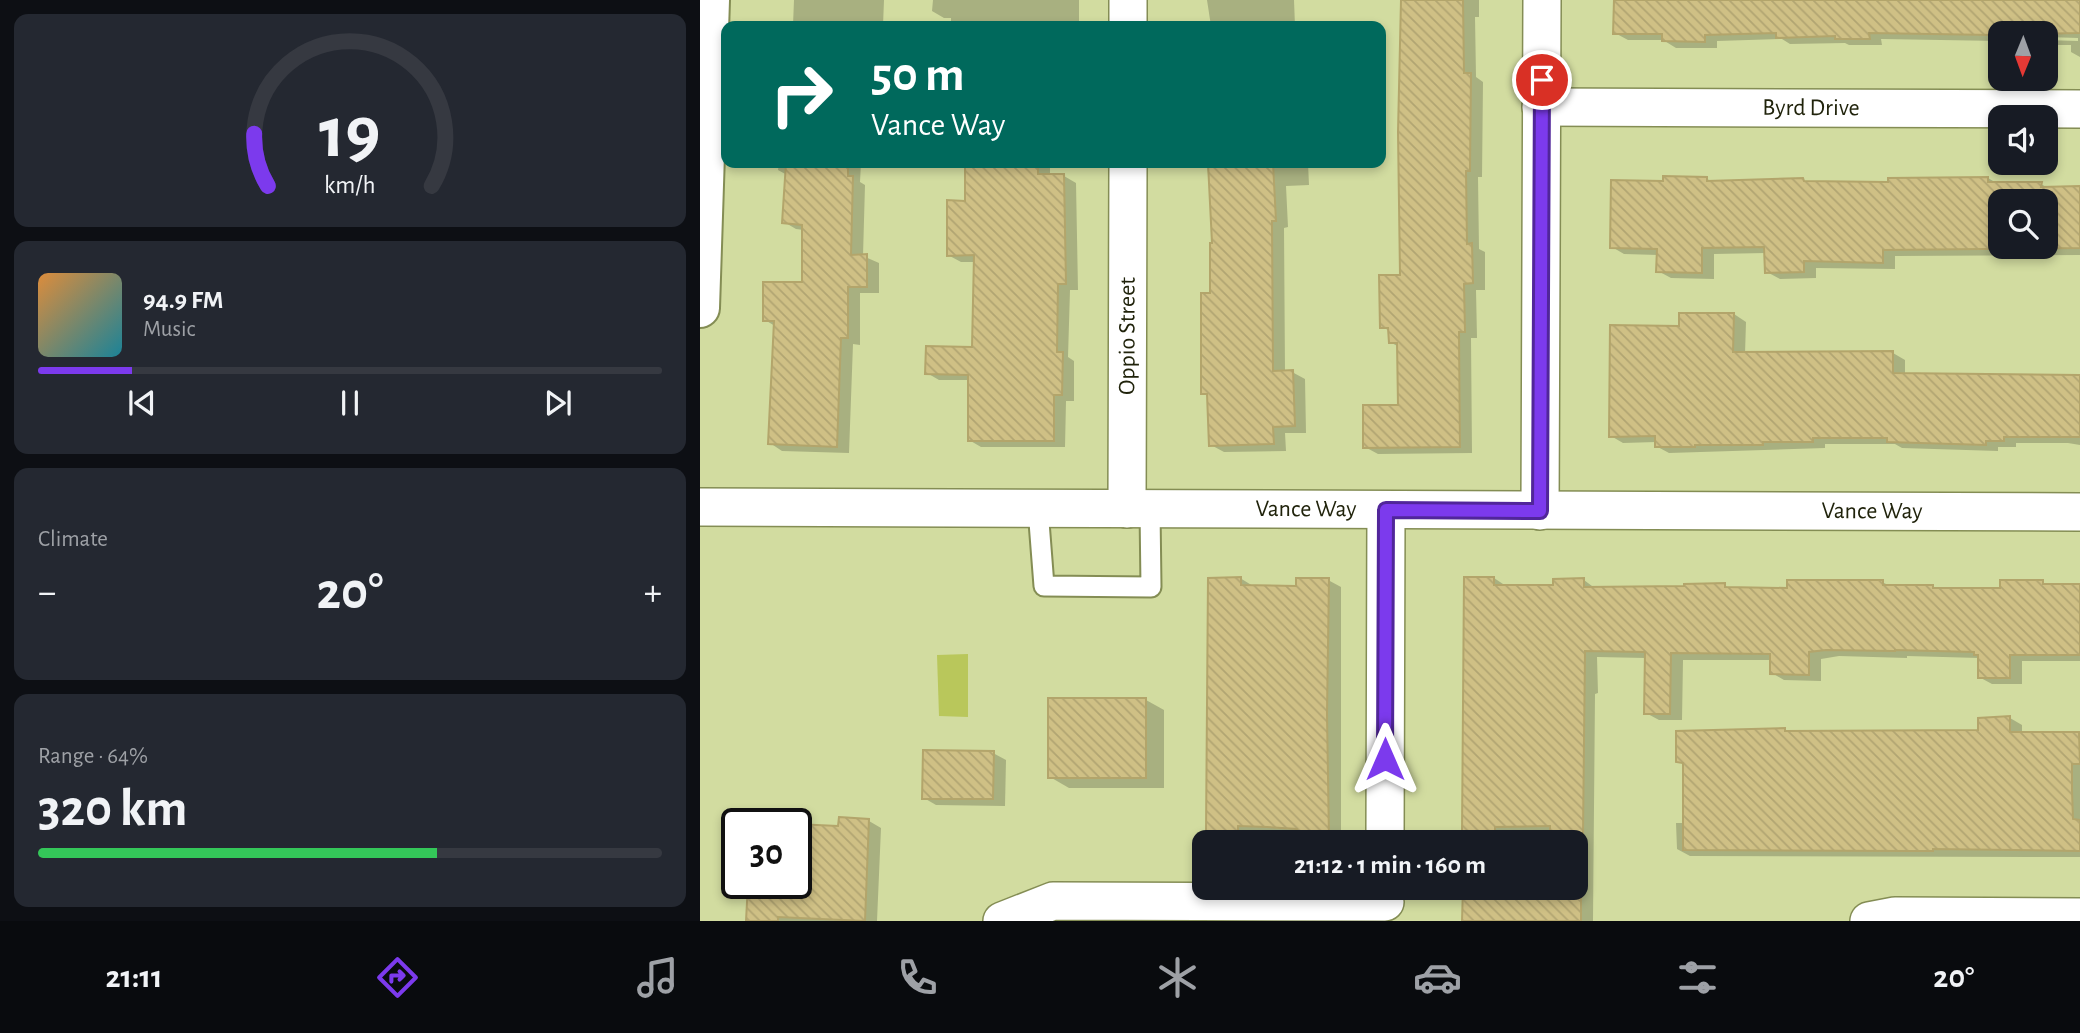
<!DOCTYPE html>
<html lang="en">
<head>
<meta charset="utf-8">
<style>
  :root { --surface:#171b24; --page:#242831; --text:#f1f3f6; --muted:#9ea1a6; --line:#363941; --accent:#7c3aed }
  body { margin:0; font-family:"Alegreya Sans",sans-serif; background:var(--page); color:var(--text); height:100vh; display:flex; flex-direction:column; font-size:26px; white-space:nowrap }
  * { box-sizing:border-box; margin:0 }
  p { font-size:23px; color:var(--muted) }
  .icon { flex:none; width:38px; height:38px; fill:none; stroke:currentColor; stroke-width:2; stroke-linecap:round; stroke-linejoin:round }
  .map { position:relative; flex:1; overflow:hidden }
  .panel { display:flex; flex-direction:column; gap:14px; padding:14px; background:#0d0f14; width:700px }
  .panel>* { flex:none }
  .banner { position:absolute; left:21px; top:21px; width:665px; height:147px; border-radius:14px; box-shadow:0 4px 10px #0003; background:#00695c; color:#fff; overflow:hidden }
  .needle { width:46px; rotate:181deg }
  .fabs { position:absolute; left:1288px; top:21px; display:grid; gap:14px }
  .fabs a { display:grid; place-items:center; width:70px; height:70px; border-radius:14px; background:var(--surface); box-shadow:0 4px 10px #0003; font-size:35px }
  .speed { position:absolute; left:21px; top:808px; display:flex; gap:14px; font-size:35px; font-weight:700; text-align:center }
  .speed>* { display:grid; place-content:center; width:91px; height:91px; border-radius:50%; background:var(--surface); box-shadow:0 4px 10px #0003; line-height:1 }
  .speed .limit { border:4px solid #111; border-radius:10px; background:#fff; color:#111 }
  .pin { position:absolute; display:grid; place-items:center; width:60px; height:60px; color:#fff; margin:-30px; border:4px solid #fff; border-radius:50%; box-shadow:0 2px 7px #0007 }
  .me { position:absolute; width:77px; margin:-38px; rotate:0deg; stroke-linejoin:round; filter:drop-shadow(0 0 5px #0008) }
  .turn { display:flex; align-items:center; gap:24px; height:147px; padding:0 35px; font-size:32px }
  .turn .icon { width:91px; height:91px; stroke-width:2.5 }
  .turn b { display:block; font-size:49px; line-height:60px }
  .big { font-size:52px; font-weight:700; line-height:1.1 }
  .panel .tile { flex:1; display:flex; flex-direction:column; justify-content:center; gap:10px; min-width:0; padding:0 24px; border-radius:14px; background:var(--page) }
  .panel .dial { align-items:center; gap:0 }
  .dial svg { height:182px; overflow:visible; fill:none; stroke:var(--line); stroke-width:7; stroke-linecap:round; text-anchor:middle }
  .dial text { fill:var(--text); stroke:none }
  .song { display:flex; align-items:center; gap:21px }
  .cover { width:84px; height:84px; border-radius:10px; background:linear-gradient(135deg,hsl(30 70% 55%),hsl(190 70% 35%)) }
  .played { height:7px; border-radius:4px; background:linear-gradient(90deg,var(--accent) 15%,var(--line) 15%) }
  .keys { display:flex; justify-content:space-around; direction:ltr }
  .heat { display:flex; justify-content:space-between; align-items:center; font-size:38px; direction:ltr }
  .charge { height:10px; border-radius:5px; background:linear-gradient(90deg,#34c759 64%,var(--line) 0) }
  .trip { position:absolute; left:492px; top:830px; width:396px; height:70px; border-radius:14px; background:var(--surface); box-shadow:0 4px 10px #0003; font-weight:700; line-height:70px; text-align:center }
  .dock { display:flex; height:112px; justify-content:space-around; align-items:center; background:#090b0e; color:var(--muted) }
  .dock .icon { width:49px; height:49px }
  .dock .selected { color:var(--accent) }
  .dock b { font-size:32px; color:var(--text) }
  main { display:flex; flex:1; min-height:0 }
  .map>svg:first-child { display:block }
  .water { fill:#b9c75b }
  .shadow { fill:#0003; fill-rule:evenodd }
  .building { fill:url(#building-back-hatch); stroke:#b3a56b; stroke-width:2; fill-rule:evenodd }
  .lines { fill:none; stroke-linecap:round; stroke-linejoin:round }
  .service-casing { stroke:#848d54; stroke-width:23 }
  .minor-casing { stroke:#848d54; stroke-width:40 }
  .secondary-casing { stroke:#848d54; stroke-width:42 }
  .service { stroke:#fff; stroke-width:19 }
  .minor { stroke:#fff; stroke-width:37 }
  .secondary { stroke:#fff; stroke-width:38 }
  .route-casing { stroke:#51269a; stroke-width:18 }
  .route { stroke:#7c3aed; stroke-width:12 }
  .labels { text-anchor:middle; dominant-baseline:central; stroke-width:6; stroke-linejoin:round; paint-order:stroke }
  .street-label { font-size:24px; fill:#20230b; stroke:#f4f9dc }
</style>
</head>
<body>
<main>
<section class="panel">
<div class="tile dial"><svg viewBox="0 0 100 80">
<path d="M14 69A42 42 0 1 1 86 69"/>
<path d="M14 69A42 42 0 0 1 8 46" stroke="#7c3aed"/>
<text x="50" y="56" font-size="32" font-weight="700">19</text>
<text x="50" y="72" font-size="11">km/h</text>
</svg></div>
<div class="tile">
<div class="song"><i class="cover"></i><div><b>94.9 FM</b><p>Music</p></div></div>
<div class="played"></div>
<div class="keys"><svg class="icon" aria-label="previous" viewBox="0 0 24 24"><path d="M18 5L8 12l10 7zM5 5v14"/></svg><svg class="icon" aria-label="pause" viewBox="0 0 24 24"><path d="M8 5v14M16 5v14"/></svg><svg class="icon" aria-label="next" viewBox="0 0 24 24"><path d="M6 5l10 7-10 7zM19 5v14"/></svg></div>
</div>
<div class="tile"><p>Climate</p>
<div class="heat"><a>−</a><b class="big">20°</b><a>+</a></div>
</div>
<div class="tile"><p>Range · 64%</p><b class="big">320 km</b><div class="charge"></div></div>
</section>
<div class="map">
<svg width="1380" height="921" viewBox="0 0 1380 921">
  <defs>
    <pattern id="building-back-hatch" width="6" height="6" patternUnits="userSpaceOnUse" patternTransform="scale(1.75)"><rect width="6" height="6" fill="#cfc085"/><path d="M-1 5l2 2M0 0l6 6M5-1l2 2" fill="none" stroke="#b1a572"/></pattern>
  </defs>
  <rect width="100%" height="100%" fill="#d2dca0"/>
  <!-- water -->
  <path class="water" d="M268,654V717L239,716L237,655Z"/>
  <!-- shadow -->
  <g class="shadow">
    <path d="M94,0H184L183,26H89L93,25Z"/>
    <path d="M233,0H379V26H251V18H244L232,11Z"/>
    <path d="M507,0H594L595,26H511Z"/>
    <path d="M703,0H779V17H775L776,77L783,82L782,177H778L779,249L785,252V290H776L777,338H771L772,453L678,454L665,447L699,407V347L690,342V331L682,327L702,277Z"/>
    <path d="M916,0H1380V57L1371,52V45H1346V40L1378,41V38L1346,37V33H1300V41L1181,39L1182,45H1149L1145,43L1090,44L1082,39L1017,41V48H976L963,40H928L915,33Z"/>
    <path d="M79,163H161L160,182L165,185L163,256L179,263V293H160V345L153,344L149,453L82,451L70,443L75,326L65,320L103,284L104,230L96,229L84,222L87,175L78,170Z"/>
    <path d="M267,163H350V176H364L376,183L378,290H370L368,357L374,361V401H366L365,447H281L269,440V380H239L227,373L274,349L275,262H261L248,255L267,203Z"/>
    <path d="M507,163H608L609,185L586,186L588,227L584,228L585,372H592L605,379L606,433H585L586,451L524,452L511,445L509,397L503,393L512,295L514,245L511,176L508,174Z"/>
    <path d="M1288,178L1298,184H1341L1348,188H1380V255L1195,256V269L1116,268V278L1080,279L1067,272L1066,253L1014,254V279L971,278L958,271V255L924,254L912,247L965,182L1007,179L1013,182L1103,180L1107,182L1189,184ZM1300,201H1346V247H1300Z"/>
    <path d="M1034,314L1046,322L1045,354L1193,353L1205,360V374L1380,375V445L1368,443H1316V447H1298V451L1202,448L1195,444H1125V448L969,453L956,446V442L923,443L911,436L981,327Z"/>
    <path d="M540,578L553,586L598,588L628,580L641,587V842H604L599,839V835L550,832V841L520,839L508,832Z"/>
    <path d="M794,578L806,586L854,587L884,580L896,589L1024,585L1031,589L1088,590L1182,582L1190,586L1233,587L1238,590H1302L1342,582L1350,586L1380,587V661H1322V684H1292L1279,677V658L1207,656V658L1139,656L1121,659V681L1084,680L1072,673V660H983L982,720H959L946,713V658L897,657L898,693L895,694L893,921H764L875,887V842H766Z"/>
    <path d="M446,700L464,710V788H369L350,777Z"/>
    <path d="M1310,718L1322,725V734H1380V857L990,856L977,849L976,823H985L984,765L978,761L1084,730L1089,733L1279,732Z"/>
    <path d="M293,753L306,760L305,806L236,805L224,798Z"/>
    <path d="M52,815L81,816L94,824H52Z"/>
    <path d="M169,821L181,828L177,921H48L50,884H96L140,828Z"/>
  </g>
  <!-- building -->
  <g class="building">
    <path d="M701,0H763L764,73H771L770,171H766L767,244L772,243L773,283L764,284L765,332H759L760,447L663,448V405H698L697,343H689L688,328H680L679,275H700L698,132Z"/>
    <path d="M914,0H1380V33L1293,35L1169,33L1170,39H1135V36L1076,38V33L1005,35V42L962,41V34H913Z"/>
    <path d="M86,163H148V176H153L151,255L167,254V287H148V338H141L137,447L68,444L74,321H63V282H102V225L82,223Z"/>
    <path d="M265,163H338V174H364L366,284H358L357,352H363L362,395H354V441H268V375L225,374L226,346L272,347L274,255L247,256V200L265,201Z"/>
    <path d="M508,163H573L576,221H572L573,371L593,370L595,426L573,427L574,444L509,446L507,394H501V293H510V243H512Z"/>
    <path d="M963,176L1007,177V181L1103,178L1104,181L1188,182V178L1288,177V182H1342L1341,187L1380,186V248L1183,250V263L1104,261V272L1065,273L1064,247L1002,248V273L956,272L957,249L910,248L911,180L963,181ZM1300,201H1346V247H1300Z"/>
    <path d="M979,313H1034L1033,352L1193,351V373L1380,375V437H1304V441H1286V445L1187,442V438H1113V442H1063V445H995V447H955V436L909,437L910,325L979,326Z"/>
    <path d="M541,577V585L596,586V578H629L627,714L629,840H597V829L567,827L538,826V834L506,833L508,578Z"/>
    <path d="M764,577H794V585H853V579L884,578V587L984,586V584L1025,583V587L1087,588V580H1183V585H1233V588H1300V580H1343V584H1380V655H1310V678H1278V655H1274V652L1195,650V651L1126,650L1109,652V675L1070,674V654L971,653L970,714H944L945,652L885,651L883,835H850V826L795,827V834H762Z"/>
    <rect x="348" y="698" width="98" height="80"/>
    <path d="M1310,716V732H1379L1380,764H1372V790L1373,819L1380,820V851L1233,849V851H1214L983,850V763L976,762V731L1085,728V731L1278,730V718Z"/>
    <path d="M223,750L294,751L293,799H222Z"/>
    <path d="M139,817L169,819L165,921L78,917V921H46L48,884H96V824L138,826Z"/>
    <path d="M763,887H881V921H762Z"/>
  </g>
  <g class="lines">
    <!-- service casing -->
    <g class="service-casing">
      <path id="service" d="M338,509L344,586L451,587L450,510"/>
    </g>
    <!-- minor casing -->
    <g class="minor-casing">
      <g id="minor">
        <path d="M428,26V0"/>
        <path id="s1" d="M841,107L1380,109"/>
        <path id="s2" d="M0,507L1380,512"/>
        <path id="s3" d="M427,509L428,163"/>
        <path d="M840,511L842,0"/>
        <path d="M685,842L686,510"/>
        <path d="M302,921L353,901L685,902"/>
        <path d="M1169,921L1195,916L1380,917"/>
      </g>
    </g>
    <!-- secondary casing -->
    <g class="secondary-casing">
      <path id="secondary" d="M0,308L10,0"/>
    </g>
    <!-- service -->
    <use href="#service" class="service"/>
    <!-- minor -->
    <use href="#minor" class="minor"/>
    <!-- secondary -->
    <use href="#secondary" class="secondary"/>
  </g>
  <g class="lines">
    <!-- route casing -->
    <g class="route-casing">
      <path id="route" d="M685,759L686,510L840,511L842,80"/>
    </g>
    <!-- route -->
    <use href="#route" class="route"/>
  </g>
  <g class="labels">
    <!-- street labels -->
    <g class="street-label">
      <text stroke="none"><textPath href="#s1" startOffset="270">Byrd Drive</textPath></text>
      <text stroke="none"><textPath href="#s3" startOffset="173">Oppio Street</textPath></text>
      <text stroke="none"><textPath href="#s2" startOffset="606">Vance Way</textPath></text>
      <text stroke="none"><textPath href="#s2" startOffset="1172">Vance Way</textPath></text>
    </g>
  </g>
</svg>
<div class="fabs">
<a><svg class="needle" viewBox="-14 -14 28 28"><path d="M0-13l5 13h-10z" fill="#e53935"/><path d="M0 13l5-13h-10z" fill="#9ea1a6"/></svg></a>
<a><svg class="icon" aria-label="sound" viewBox="0 0 24 24"><path d="M4 9h4l5-4v14l-5-4H4zM17 9q2 3 0 6"/></svg></a>
<a><svg class="icon" aria-label="search" viewBox="0 0 24 24"><circle cx="10" cy="10" r="6"/><path d="M15 15l6 6"/></svg></a>
</div>
<div class="speed"><div class="limit">30</div></div>
<div class="pin" style="left:842px;top:80px;background:#d93025"><svg class="icon" aria-label="arrive" viewBox="0 0 24 24"><path d="M6 21V4h12l-3 4 3 4H6"/></svg></div>
<svg class="me" style="left:685px;top:759px" viewBox="-20 -20 40 40"><path d="M0-17L14 15 0 8-14 15z" fill="#7c3aed" stroke="#fff" stroke-width="4"/></svg>
<div class="trip">21:12 · 1 min · 160 m</div>
<div class="banner">
<div class="turn"><svg class="icon" aria-label="right" viewBox="0 0 24 24"><path d="M7 20v-9h11M14 6l5 5-5 5"/></svg><div><b>50 m</b>Vance Way</div></div>
</div>
</div>
</main>
<nav class="dock">
<b>21:11</b>
<svg class="icon selected" aria-label="directions" viewBox="0 0 24 24"><path d="M12 3l9 9-9 9-9-9zM9 14v-3h6M13 9l2 2-2 2"/></svg>
<svg class="icon" aria-label="music" viewBox="0 0 24 24"><path d="M9 18V5l10-2v13"/><circle cx="6" cy="18" r="3"/><circle cx="16" cy="16" r="3"/></svg>
<svg class="icon" aria-label="phone" viewBox="0 0 24 24"><path d="M5 4h4l2 5-3 2q2 4 5 5l2-3 5 2v4C11 20 4 13 5 4z"/></svg>
<svg class="icon" aria-label="climate" viewBox="0 0 24 24"><path d="M12 3v18M4 7l16 10M4 17L20 7"/></svg>
<svg class="icon" aria-label="car" viewBox="0 0 24 24"><path d="M5 17H2v-5l4-1 3-4h7l3 4 3 1v5h-3M9 17h6M6 11h13"/><circle cx="7" cy="17" r="2"/><circle cx="17" cy="17" r="2"/></svg>
<svg class="icon" aria-label="filters" viewBox="0 0 24 24"><path d="M4 7h16M4 17h16"/><circle cx="9" cy="7" r="2"/><circle cx="15" cy="17" r="2"/></svg>
<b>20°</b>
</nav>
</body>
</html>
